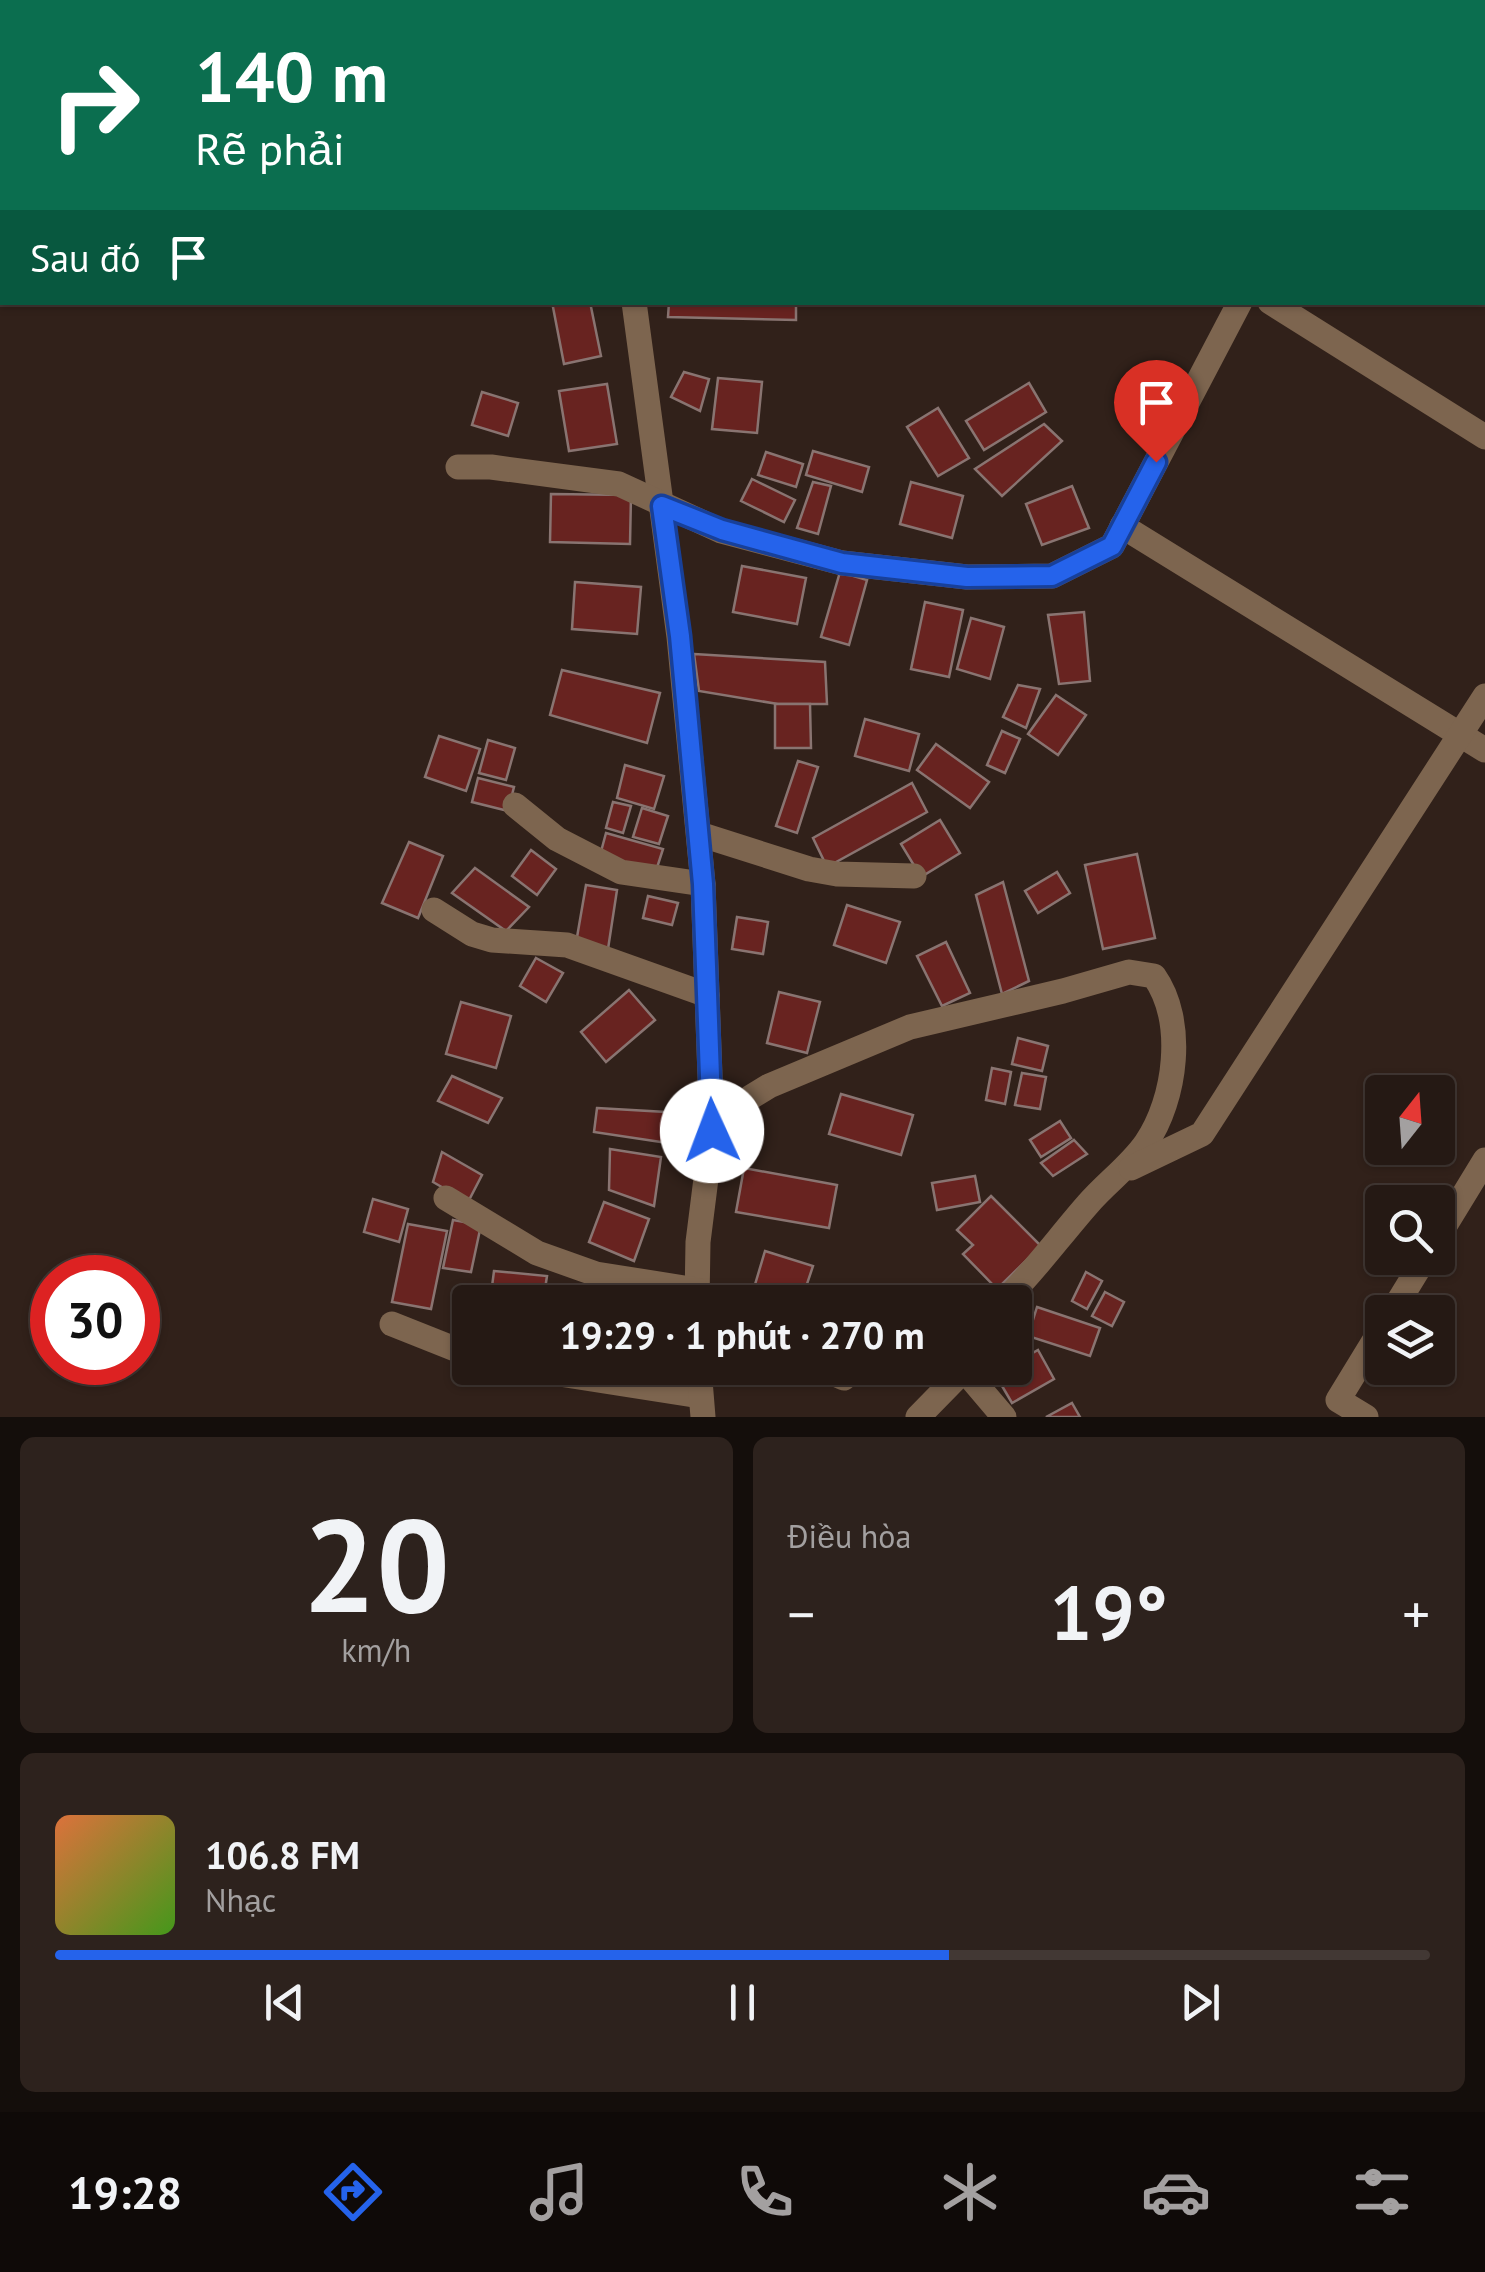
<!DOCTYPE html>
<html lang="vi">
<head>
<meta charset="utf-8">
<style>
  :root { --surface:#251914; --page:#2d221d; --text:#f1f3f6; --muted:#a3a0a0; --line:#423834; --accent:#2563eb }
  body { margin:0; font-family:"PT Sans",sans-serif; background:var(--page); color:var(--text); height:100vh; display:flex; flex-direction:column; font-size:38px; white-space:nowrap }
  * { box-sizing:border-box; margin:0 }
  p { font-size:32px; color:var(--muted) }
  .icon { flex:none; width:55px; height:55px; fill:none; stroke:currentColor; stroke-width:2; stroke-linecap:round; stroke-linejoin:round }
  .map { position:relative; height:1417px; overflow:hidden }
  .details { display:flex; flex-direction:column; gap:20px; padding:20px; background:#140e0b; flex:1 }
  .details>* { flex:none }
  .hud { position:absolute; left:0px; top:0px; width:1485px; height:305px; box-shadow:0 2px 8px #0004,0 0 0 2px var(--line); background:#0b6e4f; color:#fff; overflow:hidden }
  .needle { width:65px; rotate:17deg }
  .controls { position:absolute; left:1365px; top:1075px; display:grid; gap:20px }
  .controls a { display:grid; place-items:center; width:90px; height:90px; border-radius:10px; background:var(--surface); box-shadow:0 2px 8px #0004,0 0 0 2px var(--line); font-size:50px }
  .speed { position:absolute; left:30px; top:1255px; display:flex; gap:20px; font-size:50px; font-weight:700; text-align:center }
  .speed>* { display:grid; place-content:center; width:130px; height:130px; border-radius:50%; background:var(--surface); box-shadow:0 2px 8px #0004,0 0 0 2px var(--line); line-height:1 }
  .speed .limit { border:15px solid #d22; background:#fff; color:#111 }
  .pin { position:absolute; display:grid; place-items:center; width:85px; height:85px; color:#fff; margin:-102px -42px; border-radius:50% 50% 50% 0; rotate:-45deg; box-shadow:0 0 10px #0007 }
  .pin .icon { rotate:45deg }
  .me { position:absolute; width:110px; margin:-55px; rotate:358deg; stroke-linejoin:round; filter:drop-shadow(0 0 8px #0008) }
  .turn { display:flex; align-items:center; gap:35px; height:210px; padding:0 30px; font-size:45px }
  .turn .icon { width:130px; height:130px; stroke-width:2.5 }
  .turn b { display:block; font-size:70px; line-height:85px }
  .then { display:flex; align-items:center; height:95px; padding:0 30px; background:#0003; gap:20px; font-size:38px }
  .big { font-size:75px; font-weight:700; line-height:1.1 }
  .details .tile { flex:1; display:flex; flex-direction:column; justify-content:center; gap:15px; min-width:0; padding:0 35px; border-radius:15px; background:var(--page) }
  .details .dial { align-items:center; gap:0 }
  .dial b { font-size:130px; line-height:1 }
  .song { display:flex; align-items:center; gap:30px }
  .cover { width:120px; height:120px; border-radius:15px; background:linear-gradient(135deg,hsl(20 70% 55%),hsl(100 70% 35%)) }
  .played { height:10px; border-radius:5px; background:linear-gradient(90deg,var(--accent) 65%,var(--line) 65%) }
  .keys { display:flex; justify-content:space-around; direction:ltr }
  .heat { display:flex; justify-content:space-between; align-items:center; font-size:55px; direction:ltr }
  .details .tiles { flex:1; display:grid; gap:20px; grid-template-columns:1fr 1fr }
  .tile:last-child { grid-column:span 2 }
  .trip { position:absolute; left:452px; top:1285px; width:580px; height:100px; border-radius:10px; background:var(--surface); box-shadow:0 2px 8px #0004,0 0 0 2px var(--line); font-weight:700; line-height:100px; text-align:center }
  .dock { display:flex; height:160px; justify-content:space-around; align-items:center; background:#0f0a08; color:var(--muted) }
  .dock .icon { width:70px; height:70px }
  .dock .current { color:var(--accent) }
  .dock b { font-size:45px; color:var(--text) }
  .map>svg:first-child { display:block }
  .building { fill:#682320; stroke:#897471; stroke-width:2.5 }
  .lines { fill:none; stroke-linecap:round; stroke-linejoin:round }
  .minor { stroke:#7d654f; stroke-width:25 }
  .route-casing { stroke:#184099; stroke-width:25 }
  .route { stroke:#2563eb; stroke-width:18 }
</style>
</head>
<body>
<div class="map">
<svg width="1485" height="1417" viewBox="0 0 1485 1417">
  <rect width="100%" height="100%" fill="#31211a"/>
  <!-- building -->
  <g class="building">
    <path d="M552,302H590L601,356L564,364Z"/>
    <path d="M669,302H796V320L668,317Z"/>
    <path d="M684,372L709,379L700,411L671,397Z"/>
    <path d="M718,378L762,382L757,433L712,429Z"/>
    <path d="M1029,383L1046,412L984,450L966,421Z"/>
    <path d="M607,384L617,444L569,451L559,391Z"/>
    <path d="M482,392L518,403L508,436L472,425Z"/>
    <path d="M938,408L969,458L938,476L907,427Z"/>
    <path d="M1044,424L1062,441L1002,496L975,469Z"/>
    <path d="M813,451L869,467L862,492L806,475Z"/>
    <path d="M766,452L803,464L796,487L758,475Z"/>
    <path d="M752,479L795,500L784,522L741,501Z"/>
    <path d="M813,482L831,486L818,534L797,528Z"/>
    <path d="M911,482L963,496L952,538L900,524Z"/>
    <path d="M1072,486L1089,528L1042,545L1026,504Z"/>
    <path d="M551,494L631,495L630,544L550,542Z"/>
    <path d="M742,566L806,578L797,624L733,612Z"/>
    <path d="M840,572L867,580L849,645L821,637Z"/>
    <path d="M575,582L641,587L637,634L572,629Z"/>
    <path d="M925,602L963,610L949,677L911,669Z"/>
    <path d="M1084,612L1090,681L1059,684L1048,615Z"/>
    <path d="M971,618L1004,627L990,679L957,669Z"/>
    <path d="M694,654L825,662L827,704H778L699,691Z"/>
    <path d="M562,670L660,693L647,743L550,715Z"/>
    <path d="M1018,685L1040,689L1026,728L1003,717Z"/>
    <path d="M1056,695L1086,715L1058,755L1028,734Z"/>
    <path d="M775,704H810L811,748H775Z"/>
    <path d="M865,719L919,734L909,771L855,756Z"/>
    <path d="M1002,731L1020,739L1005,773L987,765Z"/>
    <path d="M439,736L480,749L466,791L425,777Z"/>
    <path d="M488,740L515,748L506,780L479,773Z"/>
    <path d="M936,744L989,782L970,808L917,770Z"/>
    <path d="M798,761L818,767L797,833L776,826Z"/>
    <path d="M625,765L664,776L654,809L617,798Z"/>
    <path d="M478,778L514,787L508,811L472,802Z"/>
    <path d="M912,783L927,812L827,867L813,838Z"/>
    <path d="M613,802L631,806L623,833L606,828Z"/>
    <path d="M642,808L668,816L659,844L633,837Z"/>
    <path d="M940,820L960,853L921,877L901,844Z"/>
    <path d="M606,833L663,849L655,874L599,859Z"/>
    <path d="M409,842L443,856L418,918L382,903Z"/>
    <path d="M531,850L556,869L537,895L512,876Z"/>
    <path d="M1137,854L1155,938L1103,949L1085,865Z"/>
    <path d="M475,868L529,907L506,931L452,893Z"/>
    <path d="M1057,872L1070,893L1038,913L1025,891Z"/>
    <path d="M1003,882L1029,981L1002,994L976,895Z"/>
    <path d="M586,885L617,890L608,949L576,943Z"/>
    <path d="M648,896L678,903L672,925L643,918Z"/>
    <path d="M847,905L900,922L886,963L834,945Z"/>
    <path d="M737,917L768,922L763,954L732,949Z"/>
    <path d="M946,942L970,993L942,1006L917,956Z"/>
    <path d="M536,958L563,973L546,1002L520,986Z"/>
    <path d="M629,990L655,1020L606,1062L581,1032Z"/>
    <path d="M779,992L820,1002L807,1053L767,1043Z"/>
    <path d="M461,1002L511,1016L496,1068L446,1054Z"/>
    <path d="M1018,1038L1048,1046L1042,1071L1012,1064Z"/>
    <path d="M992,1068L1011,1072L1005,1104L986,1100Z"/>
    <path d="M1022,1073L1046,1077L1040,1109L1015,1105Z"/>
    <path d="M452,1076L502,1098L488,1123L438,1101Z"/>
    <path d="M841,1094L913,1115L901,1155L829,1134Z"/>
    <path d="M597,1108L683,1113L681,1145L594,1132Z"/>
    <path d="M1060,1121L1071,1138L1041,1157L1030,1140Z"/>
    <path d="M1074,1140L1087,1154L1053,1176L1041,1163Z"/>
    <path d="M610,1149L661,1157L654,1206L609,1190Z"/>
    <path d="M442,1152L482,1175L468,1202L433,1182Z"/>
    <path d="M744,1168L837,1185L829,1228L736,1212Z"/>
    <path d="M975,1176L980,1202L937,1210L932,1183Z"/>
    <path d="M991,1196L1041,1246L997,1289L963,1254L973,1245L957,1230Z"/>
    <path d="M373,1199L408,1209L399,1242L364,1232Z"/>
    <path d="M604,1202L649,1219L634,1261L589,1242Z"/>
    <path d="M453,1220L481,1225L471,1272L443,1268Z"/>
    <path d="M408,1224L447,1231L431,1309L392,1302Z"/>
    <path d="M765,1251L813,1266L801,1302L754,1288Z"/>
    <path d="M494,1271L547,1276L543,1302H490Z"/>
    <path d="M1086,1272L1102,1281L1087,1309L1072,1301Z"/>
    <path d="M608,1281L667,1292L664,1302H604Z"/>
    <path d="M1105,1292L1124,1302L1112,1326L1092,1316Z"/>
    <path d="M1037,1307L1100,1328L1090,1356L1028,1336Z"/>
    <path d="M1038,1350L1054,1379L1012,1403L995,1374L1007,1368H1015V1363Z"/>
    <path d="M603,1368H634L655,1374L652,1382Z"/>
    <path d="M873,1368H914V1373L875,1379Z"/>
    <path d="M1072,1403L1080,1417H1046Z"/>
  </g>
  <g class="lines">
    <!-- minor -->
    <g class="minor">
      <path d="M902,0L904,2"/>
      <path d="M666,2L668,0"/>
      <path d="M634,302L679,637L703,884L712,1131L698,1242L697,1302"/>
      <path d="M1270,302L1485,437"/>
      <path d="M458,467H491L619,484L721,531L842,563L967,577L1052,576L1112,546L1240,302"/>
      <path d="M1122,526L1485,750"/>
      <path d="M515,805L557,839L621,872L703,884"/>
      <path d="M699,834L809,869L837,874L914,876"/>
      <path d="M434,910L472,934L492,940L567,945L707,995"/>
      <path d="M712,1131L751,1097L769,1086L910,1027L1063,991L1129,972L1154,976C1186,1021 1176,1099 1146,1143C1130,1166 1106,1183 1088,1204C1059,1237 1034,1272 1003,1302"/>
      <path d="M1131,1168L1202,1134L1485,696"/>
      <path d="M446,1198L537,1253L596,1274L697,1290"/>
      <path d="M1438,1237L1485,1160"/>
      <path d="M1392,1312L1425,1258"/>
      <path d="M392,1324L470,1355"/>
      <path d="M521,1368L700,1396"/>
      <path d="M699,1368L703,1417"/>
      <path d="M821,1368L844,1378"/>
      <path d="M918,1417L964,1370L1004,1417"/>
      <path d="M1366,1417L1338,1400L1382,1328"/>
    </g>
  </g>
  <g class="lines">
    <!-- route casing -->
    <g class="route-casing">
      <path id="route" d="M712,1131L703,884L680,636L662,506L722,530L842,563L967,577L1052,576L1112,546L1156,462"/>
    </g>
    <!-- route -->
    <use href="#route" class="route"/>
  </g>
</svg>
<div class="controls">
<a><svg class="needle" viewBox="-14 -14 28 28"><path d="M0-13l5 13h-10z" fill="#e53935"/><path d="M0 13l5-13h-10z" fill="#a3a0a0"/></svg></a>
<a><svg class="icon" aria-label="search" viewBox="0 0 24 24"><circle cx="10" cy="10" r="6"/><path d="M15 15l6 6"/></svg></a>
<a><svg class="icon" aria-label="layers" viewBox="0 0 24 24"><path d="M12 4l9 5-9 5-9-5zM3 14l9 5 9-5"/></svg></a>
</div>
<div class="speed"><div class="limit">30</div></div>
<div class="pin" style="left:1156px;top:462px;background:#d93025"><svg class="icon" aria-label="arrive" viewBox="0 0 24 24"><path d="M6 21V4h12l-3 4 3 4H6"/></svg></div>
<svg class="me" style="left:712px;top:1131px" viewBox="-20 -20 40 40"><circle r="19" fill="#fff"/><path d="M0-13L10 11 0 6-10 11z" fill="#2563eb"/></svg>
<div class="trip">19:29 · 1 phút · 270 m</div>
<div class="hud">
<div class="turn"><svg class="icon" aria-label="right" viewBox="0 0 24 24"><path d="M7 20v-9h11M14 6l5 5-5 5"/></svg><div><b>140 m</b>Rẽ phải</div></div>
<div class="then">Sau đó<svg class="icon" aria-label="arrive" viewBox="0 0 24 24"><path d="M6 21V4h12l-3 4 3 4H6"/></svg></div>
</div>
</div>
<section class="details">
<div class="tiles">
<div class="tile dial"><b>20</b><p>km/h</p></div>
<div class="tile"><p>Điều hòa</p>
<div class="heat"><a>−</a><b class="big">19°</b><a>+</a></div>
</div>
<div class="tile">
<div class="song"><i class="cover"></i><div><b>106.8 FM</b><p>Nhạc</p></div></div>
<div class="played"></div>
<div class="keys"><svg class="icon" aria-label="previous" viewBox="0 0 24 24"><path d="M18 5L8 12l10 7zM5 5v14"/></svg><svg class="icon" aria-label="pause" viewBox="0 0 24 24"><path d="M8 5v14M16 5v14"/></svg><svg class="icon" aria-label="next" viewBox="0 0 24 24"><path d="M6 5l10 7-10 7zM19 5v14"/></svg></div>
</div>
</div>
</section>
<nav class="dock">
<b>19:28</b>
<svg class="icon current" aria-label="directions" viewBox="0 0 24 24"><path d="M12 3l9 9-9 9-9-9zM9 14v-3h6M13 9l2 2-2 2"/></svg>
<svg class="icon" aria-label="music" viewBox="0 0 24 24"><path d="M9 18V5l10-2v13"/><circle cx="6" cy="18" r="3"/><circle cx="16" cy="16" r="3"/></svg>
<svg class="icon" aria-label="phone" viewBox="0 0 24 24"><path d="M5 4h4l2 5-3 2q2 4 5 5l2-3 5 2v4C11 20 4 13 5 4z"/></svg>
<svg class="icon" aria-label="climate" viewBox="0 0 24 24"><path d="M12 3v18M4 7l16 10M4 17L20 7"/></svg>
<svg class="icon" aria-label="car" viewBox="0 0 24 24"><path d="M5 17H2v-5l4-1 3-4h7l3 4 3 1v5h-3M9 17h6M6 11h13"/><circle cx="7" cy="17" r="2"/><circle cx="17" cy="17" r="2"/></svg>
<svg class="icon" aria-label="filters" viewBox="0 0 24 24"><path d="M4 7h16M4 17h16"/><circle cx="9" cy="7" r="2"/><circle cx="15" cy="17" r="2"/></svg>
</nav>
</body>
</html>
